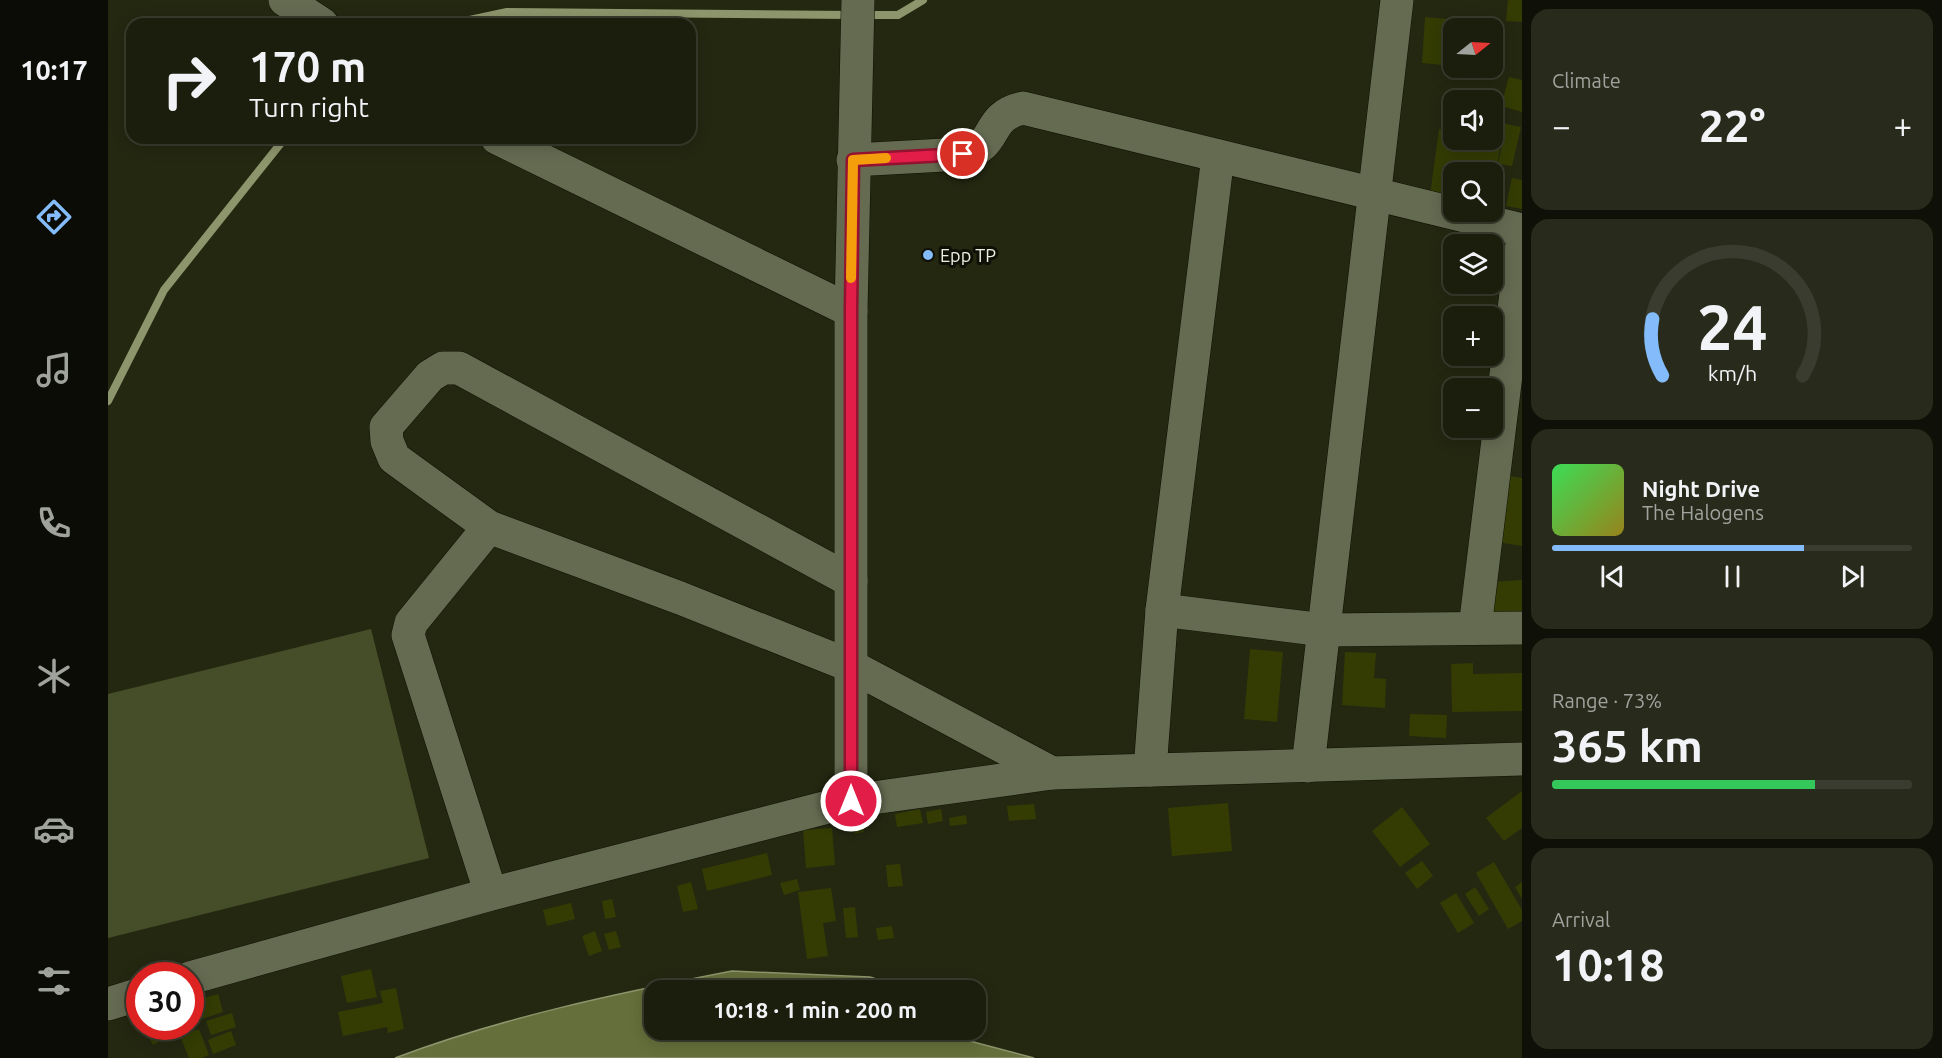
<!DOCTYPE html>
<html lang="en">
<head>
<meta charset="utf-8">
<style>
  :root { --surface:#1b1e0d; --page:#282b1b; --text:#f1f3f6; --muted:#a0a29d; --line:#393c2e; --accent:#84bcfb }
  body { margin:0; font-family:Ubuntu,sans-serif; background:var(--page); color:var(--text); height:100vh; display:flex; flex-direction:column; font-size:22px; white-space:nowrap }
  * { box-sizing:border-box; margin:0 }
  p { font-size:20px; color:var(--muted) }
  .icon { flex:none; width:33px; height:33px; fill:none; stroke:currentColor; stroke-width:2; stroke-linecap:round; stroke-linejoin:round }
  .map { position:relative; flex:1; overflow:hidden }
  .panel { display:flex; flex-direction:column; gap:9px; padding:9px; background:#0f1007; width:420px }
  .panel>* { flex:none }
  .top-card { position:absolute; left:18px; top:18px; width:570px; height:126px; border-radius:18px; box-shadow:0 3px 15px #0003,0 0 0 2px var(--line); background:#1b1e0d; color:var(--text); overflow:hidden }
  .needle { width:39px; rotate:72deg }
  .fabs { position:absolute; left:1335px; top:18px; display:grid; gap:12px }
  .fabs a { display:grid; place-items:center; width:60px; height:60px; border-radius:12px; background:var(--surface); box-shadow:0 3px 15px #0003,0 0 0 2px var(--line); font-size:30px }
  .speed { position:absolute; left:18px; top:962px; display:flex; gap:12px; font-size:30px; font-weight:700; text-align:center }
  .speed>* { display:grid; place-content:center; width:78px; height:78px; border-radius:50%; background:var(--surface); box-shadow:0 3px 15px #0003,0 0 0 2px var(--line); line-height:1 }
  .speed .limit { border:9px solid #d22; background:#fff; color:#111 }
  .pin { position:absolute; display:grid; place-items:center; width:51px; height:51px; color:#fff; margin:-26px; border:3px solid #fff; border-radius:50%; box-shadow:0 2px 6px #0007 }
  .me { position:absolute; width:66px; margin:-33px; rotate:0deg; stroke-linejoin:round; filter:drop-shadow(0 0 4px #0008) }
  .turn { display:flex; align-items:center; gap:21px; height:126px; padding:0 24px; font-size:27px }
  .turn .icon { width:78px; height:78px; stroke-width:2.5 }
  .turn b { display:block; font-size:42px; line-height:51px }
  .big { font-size:45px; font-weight:700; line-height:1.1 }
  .panel .widget { flex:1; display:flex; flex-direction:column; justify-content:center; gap:9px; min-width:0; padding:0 21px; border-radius:18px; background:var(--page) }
  .panel .dial { align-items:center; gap:0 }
  .dial svg { height:156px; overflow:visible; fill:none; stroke:var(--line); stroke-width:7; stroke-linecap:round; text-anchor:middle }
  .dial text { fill:var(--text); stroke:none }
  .song { display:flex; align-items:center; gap:18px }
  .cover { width:72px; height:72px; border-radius:9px; background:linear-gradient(135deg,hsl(130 70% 55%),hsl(50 70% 35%)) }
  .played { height:6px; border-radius:3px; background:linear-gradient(90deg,var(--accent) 70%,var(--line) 70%) }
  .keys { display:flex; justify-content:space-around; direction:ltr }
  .heat { display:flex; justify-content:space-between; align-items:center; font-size:33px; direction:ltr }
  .charge { height:9px; border-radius:4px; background:linear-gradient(90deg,#34c759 73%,var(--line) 0) }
  .trip { position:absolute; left:536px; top:980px; width:342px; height:60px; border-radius:18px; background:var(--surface); box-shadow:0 3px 15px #0003,0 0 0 2px var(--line); font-weight:700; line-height:60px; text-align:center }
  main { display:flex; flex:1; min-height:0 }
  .tabs { display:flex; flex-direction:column; width:108px; justify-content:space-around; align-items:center; background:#0b0c05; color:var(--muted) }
  .tabs .icon { width:42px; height:42px }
  .tabs .on { color:var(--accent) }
  .tabs b { font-size:27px; color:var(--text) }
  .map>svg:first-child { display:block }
  .green { fill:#464d29 }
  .water { fill:#656f3b; stroke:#8d956c; stroke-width:1.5 }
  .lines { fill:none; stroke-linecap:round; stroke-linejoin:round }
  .stream { stroke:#8d956c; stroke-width:8 }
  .building { fill:#343c04 }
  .minor-casing { stroke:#0d1100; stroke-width:34 }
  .minor { stroke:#656b51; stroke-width:33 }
  .route-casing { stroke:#92132f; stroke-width:15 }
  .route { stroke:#e11d48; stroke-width:10 }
  .slow { stroke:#f59e0b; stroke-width:10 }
  .poi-dot { fill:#84bcfb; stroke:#0e1006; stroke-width:2 }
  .labels { text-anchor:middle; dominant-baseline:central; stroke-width:6; stroke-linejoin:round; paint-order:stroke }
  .poi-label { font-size:18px; fill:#ebeee0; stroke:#0e1006; text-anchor:start }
</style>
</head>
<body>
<main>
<nav class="tabs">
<b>10:17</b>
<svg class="icon on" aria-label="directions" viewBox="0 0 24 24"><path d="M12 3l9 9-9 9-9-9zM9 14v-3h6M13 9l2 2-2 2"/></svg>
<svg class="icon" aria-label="music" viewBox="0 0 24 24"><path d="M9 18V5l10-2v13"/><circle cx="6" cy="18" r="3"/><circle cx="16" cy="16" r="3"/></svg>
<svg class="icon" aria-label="phone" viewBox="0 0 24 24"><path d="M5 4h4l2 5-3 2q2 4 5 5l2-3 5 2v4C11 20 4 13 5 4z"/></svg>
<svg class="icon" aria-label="climate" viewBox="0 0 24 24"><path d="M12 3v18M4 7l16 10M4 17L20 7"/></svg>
<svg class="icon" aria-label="car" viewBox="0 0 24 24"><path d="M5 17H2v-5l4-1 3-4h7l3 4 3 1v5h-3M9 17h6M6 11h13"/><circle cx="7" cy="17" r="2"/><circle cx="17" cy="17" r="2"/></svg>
<svg class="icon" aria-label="filters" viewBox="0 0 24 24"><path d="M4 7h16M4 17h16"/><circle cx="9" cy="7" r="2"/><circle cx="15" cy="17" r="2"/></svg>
</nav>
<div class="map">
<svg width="1414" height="1058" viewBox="0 0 1414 1058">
  <rect width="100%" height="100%" fill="#242811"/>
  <!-- green -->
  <path class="green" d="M263,629L321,858L0,938V694Z"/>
  <!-- water -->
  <path class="water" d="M624,971L762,977L804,990H546V1029H823L824,1031L926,1058H287C396,1017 510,993 624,971Z"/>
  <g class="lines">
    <!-- stream -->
    <g class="stream">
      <path d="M758,15H790L815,0"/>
      <path d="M343,24L399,12L743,15"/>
      <path d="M0,401L56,290L177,138"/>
    </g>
  </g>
  <!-- building -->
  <g class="building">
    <path d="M1400,0H1414V22L1398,21Z"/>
    <path d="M1317,17L1351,20V28H1346V66L1314,63Z"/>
    <path d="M1401,77L1414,80V112L1393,106Z"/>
    <path d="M1384,121L1413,127L1404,166L1390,164L1396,136L1384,133Z"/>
    <path d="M1331,129L1346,131V140H1384V136L1393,138L1386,191L1384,172H1346V199L1322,195Z"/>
    <path d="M1404,178L1414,180V209L1398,206Z"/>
    <path d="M1400,476L1414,478V546L1389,542Z"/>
    <path d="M1414,580V612L1385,613L1383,582Z"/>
    <path d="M1142,649L1175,652L1169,722L1136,719Z"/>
    <path d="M1237,652L1268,653L1266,678L1278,679L1277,708L1234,705Z"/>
    <path d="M1365,663V674L1414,673V711L1344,712L1343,664Z"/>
    <path d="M1302,714L1339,715L1338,738L1301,736Z"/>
    <path d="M1414,791V828L1396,841L1378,818Z"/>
    <path d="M1120,803L1124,851L1064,856L1060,808Z"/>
    <path d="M926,804L928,819L901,821L899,806Z"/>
    <path d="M1294,807L1322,844L1292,867L1264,831Z"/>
    <path d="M812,809L815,823L789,827L787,814Z"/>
    <path d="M833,809L835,821L820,824L818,812Z"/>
    <path d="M858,815L859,824L842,826L841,818Z"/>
    <path d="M754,818L756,832L747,834L744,819Z"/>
    <path d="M724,828L727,865L698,868L695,830Z"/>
    <path d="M659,853L664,875L599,891L594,869Z"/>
    <path d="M1314,861L1325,876L1309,889L1297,873Z"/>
    <path d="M1386,862L1414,910V921L1400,929L1368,873Z"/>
    <path d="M792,864L795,886L780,887L778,865Z"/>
    <path d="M689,879L692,890L676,895L672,883Z"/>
    <path d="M583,882L590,909L575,912L569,886Z"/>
    <path d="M1414,882V899L1407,887Z"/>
    <path d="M1367,887L1381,909L1371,916L1357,894Z"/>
    <path d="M723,888L728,921L715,923L720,956L699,959L690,892Z"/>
    <path d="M1348,893L1366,923L1350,933L1332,903Z"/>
    <path d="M504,899L508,917L497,919L494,901Z"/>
    <path d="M463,903L467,919L439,926L435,910Z"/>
    <path d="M747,907L750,937L738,938L735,908Z"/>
    <path d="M784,926L786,938L770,940L768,928Z"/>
    <path d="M487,931L494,951L481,956L474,936Z"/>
    <path d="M508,931L513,947L501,950L496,934Z"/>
    <path d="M263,969L269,997L239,1003L233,976Z"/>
    <path d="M288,988L296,1029L280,1033L279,1027L235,1036L230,1012L275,1003L272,991Z"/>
    <path d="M110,994L115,1012L94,1019L89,1000Z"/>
    <path d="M124,1013L128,1027L103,1035L98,1021Z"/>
    <path d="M32,1016V1026H41L28,1031L23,1019Z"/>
    <path d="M84,1017L87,1025L76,1029L77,1033L72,1035L69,1026H82V1018Z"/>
    <path d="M45,1026L52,1041L45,1045L37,1029Z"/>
    <path d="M91,1029L101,1055L94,1058H81L72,1036Z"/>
    <path d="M123,1031L128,1045L105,1054L100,1040Z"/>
  </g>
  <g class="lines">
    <!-- minor casing -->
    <g class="minor-casing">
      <g id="minor">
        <path d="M177,0L214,24"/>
        <path d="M389,138L743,311"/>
        <path d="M745,160L855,154C893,145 875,117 915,108L1414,230"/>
        <path d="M381,527L303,623L300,635L383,894"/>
        <path d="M743,581L351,368H335L322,376L278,427L279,441L286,458L381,527L572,598L743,666L944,773"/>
        <path d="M1054,610L1216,630L1414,628"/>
        <path d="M1367,628L1414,244"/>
        <path d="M1200,766L1289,0"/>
        <path d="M1042,770L1054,610L1110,156"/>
        <path d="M743,801V311L750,0"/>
        <path d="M82,978L383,894L743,801L944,773L1414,759"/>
        <path d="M0,1004L32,994"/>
      </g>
    </g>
    <!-- minor -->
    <use href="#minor" class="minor"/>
  </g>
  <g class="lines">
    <!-- route casing -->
    <g class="route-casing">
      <path id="route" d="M743,801V311L745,160L855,154"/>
    </g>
    <!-- route -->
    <use href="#route" class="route"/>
    <!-- slow -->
    <path class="slow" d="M743,278L745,160L778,158"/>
  </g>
  <!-- markers -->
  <circle class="poi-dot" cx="820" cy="255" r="6"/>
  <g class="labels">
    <!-- poi labels -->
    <g class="poi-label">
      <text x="832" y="255">Epp TP</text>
    </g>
  </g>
</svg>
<div class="fabs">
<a><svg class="needle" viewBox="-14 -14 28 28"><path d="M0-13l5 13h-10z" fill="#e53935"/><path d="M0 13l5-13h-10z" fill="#a0a29d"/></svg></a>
<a><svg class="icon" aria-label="sound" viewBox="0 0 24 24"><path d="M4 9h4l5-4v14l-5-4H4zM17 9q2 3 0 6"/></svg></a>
<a><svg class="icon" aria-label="search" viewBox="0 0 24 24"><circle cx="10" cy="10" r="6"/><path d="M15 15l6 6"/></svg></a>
<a><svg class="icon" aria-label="layers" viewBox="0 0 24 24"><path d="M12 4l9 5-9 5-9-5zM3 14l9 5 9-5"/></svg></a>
<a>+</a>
<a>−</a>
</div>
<div class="speed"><div class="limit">30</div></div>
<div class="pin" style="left:855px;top:154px;background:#d93025"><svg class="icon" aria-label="arrive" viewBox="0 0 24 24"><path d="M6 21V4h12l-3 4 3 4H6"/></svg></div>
<svg class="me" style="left:743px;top:801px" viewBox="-20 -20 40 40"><circle r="17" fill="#e11d48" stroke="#fff" stroke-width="3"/><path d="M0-11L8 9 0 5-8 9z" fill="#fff"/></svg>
<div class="trip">10:18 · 1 min · 200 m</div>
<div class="top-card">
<div class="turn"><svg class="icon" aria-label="right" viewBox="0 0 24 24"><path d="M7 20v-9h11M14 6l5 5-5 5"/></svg><div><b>170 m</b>Turn right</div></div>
</div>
</div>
<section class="panel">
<div class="widget"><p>Climate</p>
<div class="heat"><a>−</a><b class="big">22°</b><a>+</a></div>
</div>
<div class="widget dial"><svg viewBox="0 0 100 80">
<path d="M14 69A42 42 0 1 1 86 69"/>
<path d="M14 69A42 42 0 0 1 9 40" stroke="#84bcfb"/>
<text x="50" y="56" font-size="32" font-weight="700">24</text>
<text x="50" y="72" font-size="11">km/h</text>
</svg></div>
<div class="widget">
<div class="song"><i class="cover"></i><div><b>Night Drive</b><p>The Halogens</p></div></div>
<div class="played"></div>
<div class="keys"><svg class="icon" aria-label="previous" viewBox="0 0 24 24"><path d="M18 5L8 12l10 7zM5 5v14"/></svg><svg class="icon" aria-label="pause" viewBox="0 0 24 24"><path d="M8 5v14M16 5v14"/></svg><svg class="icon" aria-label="next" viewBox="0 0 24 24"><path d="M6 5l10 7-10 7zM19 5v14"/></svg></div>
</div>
<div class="widget"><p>Range · 73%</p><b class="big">365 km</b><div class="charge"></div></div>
<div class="widget"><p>Arrival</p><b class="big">10:18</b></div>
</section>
</main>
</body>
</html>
